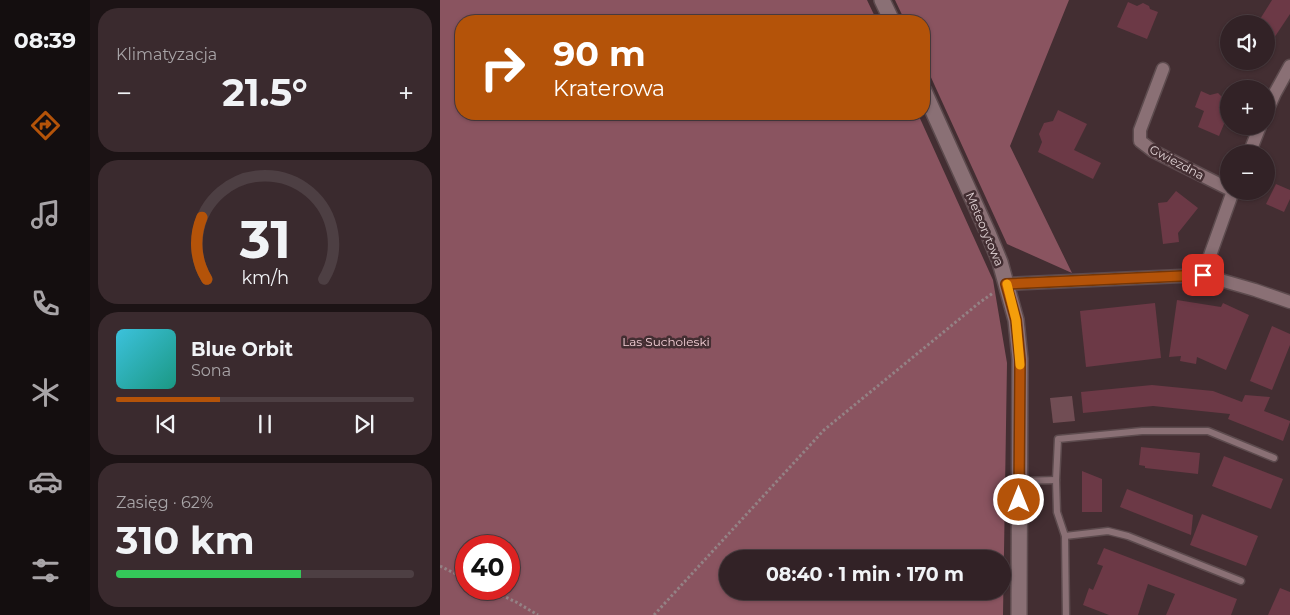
<!DOCTYPE html>
<html lang="pl">
<head>
<meta charset="utf-8">
<style>
  :root { --surface:#322226; --page:#3a2a2e; --text:#f1f3f6; --muted:#a8a4a7; --line:#4d3f43; --accent:#b45309 }
  body { margin:0; font-family:Montserrat,sans-serif; background:var(--page); color:var(--text); height:100vh; display:flex; flex-direction:column; font-size:19px; white-space:nowrap }
  * { box-sizing:border-box; margin:0 }
  p { font-size:16px; color:var(--muted) }
  .icon { flex:none; width:28px; height:28px; fill:none; stroke:currentColor; stroke-width:2; stroke-linecap:round; stroke-linejoin:round }
  .map { position:relative; flex:1; overflow:hidden }
  .details { display:flex; flex-direction:column; gap:8px; padding:8px; background:#1c1315; width:350px }
  .details>* { flex:none }
  .hud { position:absolute; left:15px; top:15px; width:475px; height:105px; border-radius:20px; box-shadow:0 1px 4px #0004,0 0 0 1px var(--line); background:#b45309; color:#fff; overflow:hidden }
  .controls { position:absolute; left:780px; top:15px; display:grid; gap:10px }
  .controls a { display:grid; place-items:center; width:55px; height:55px; border-radius:50%; background:var(--surface); box-shadow:0 1px 4px #0004,0 0 0 1px var(--line); font-size:25px }
  .speed { position:absolute; left:15px; top:535px; display:flex; gap:10px; font-size:25px; font-weight:700; text-align:center }
  .speed>* { display:grid; place-content:center; width:65px; height:65px; border-radius:50%; background:var(--surface); box-shadow:0 1px 4px #0004,0 0 0 1px var(--line); line-height:1 }
  .speed .limit { border:8px solid #d22; background:#fff; color:#111 }
  .pin { position:absolute; display:grid; place-items:center; width:42px; height:42px; color:#fff; margin:-21px; border-radius:10px; box-shadow:0 2px 8px #0006 }
  .me { position:absolute; width:55px; margin:-28px; rotate:0deg; stroke-linejoin:round; filter:drop-shadow(0 0 4px #0008) }
  .turn { display:flex; align-items:center; gap:18px; height:105px; padding:0 15px; font-size:22px }
  .turn .icon { width:65px; height:65px; stroke-width:2.5 }
  .turn b { display:block; font-size:35px; line-height:42px }
  .big { font-size:38px; font-weight:700; line-height:1.1 }
  .details .card { flex:1; display:flex; flex-direction:column; justify-content:center; gap:8px; min-width:0; padding:0 18px; border-radius:20px; background:var(--page) }
  .details .dial { align-items:center; gap:0 }
  .dial svg { height:130px; overflow:visible; fill:none; stroke:var(--line); stroke-width:7; stroke-linecap:round; text-anchor:middle }
  .dial text { fill:var(--text); stroke:none }
  .song { display:flex; align-items:center; gap:15px }
  .cover { width:60px; height:60px; border-radius:8px; background:linear-gradient(135deg,hsl(190 70% 55%),hsl(170 70% 35%)) }
  .played { height:5px; border-radius:2px; background:linear-gradient(90deg,var(--accent) 35%,var(--line) 35%) }
  .keys { display:flex; justify-content:space-around; direction:ltr }
  .heat { display:flex; justify-content:space-between; align-items:center; font-size:28px; direction:ltr }
  .charge { height:8px; border-radius:4px; background:linear-gradient(90deg,#34c759 62%,var(--line) 0) }
  .trip { position:absolute; left:279px; top:550px; width:292px; height:50px; border-radius:25px; background:var(--surface); box-shadow:0 1px 4px #0004,0 0 0 1px var(--line); font-weight:700; line-height:50px; text-align:center }
  main { display:flex; flex:1; min-height:0 }
  .tabs { display:flex; flex-direction:column; width:90px; justify-content:space-around; align-items:center; background:#140e0f; color:var(--muted) }
  .tabs .icon { width:35px; height:35px }
  .tabs .on { color:var(--accent) }
  .tabs b { font-size:22px; color:var(--text) }
  .map>svg:first-child { display:block }
  .green { fill:#714d54 }
  .forest { fill:#8a5460; fill-rule:evenodd }
  .building { fill:#6c3946 }
  .lines { fill:none; stroke-linecap:round; stroke-linejoin:round }
  .service-casing { stroke:#5d4b4e; stroke-width:9 }
  .minor-casing { stroke:#5d4b4e; stroke-width:15 }
  .tertiary-casing { stroke:#5d4b4e; stroke-width:18 }
  .path { stroke:#948285; stroke-width:3; stroke-dasharray:2.5 2.5; stroke-linecap:butt }
  .service { stroke:#8a7075; stroke-width:6 }
  .minor { stroke:#8a7075; stroke-width:12 }
  .tertiary { stroke:#8a7075; stroke-width:15 }
  .route-casing { stroke:#753606; stroke-width:12 }
  .route { stroke:#b45309; stroke-width:9 }
  .slow { stroke:#f59e0b; stroke-width:9 }
  .labels { text-anchor:middle; dominant-baseline:central; stroke-width:5; stroke-linejoin:round; paint-order:stroke }
  .street-label { font-size:12px; fill:#e1d3d5; stroke:#432e32 }
  .park-label { font-size:12px; fill:#f4cfd6; stroke:#432e32 }
</style>
</head>
<body>
<main>
<nav class="tabs">
<b>08:39</b>
<svg class="icon on" aria-label="directions" viewBox="0 0 24 24"><path d="M12 3l9 9-9 9-9-9zM9 14v-3h6M13 9l2 2-2 2"/></svg>
<svg class="icon" aria-label="music" viewBox="0 0 24 24"><path d="M9 18V5l10-2v13"/><circle cx="6" cy="18" r="3"/><circle cx="16" cy="16" r="3"/></svg>
<svg class="icon" aria-label="phone" viewBox="0 0 24 24"><path d="M5 4h4l2 5-3 2q2 4 5 5l2-3 5 2v4C11 20 4 13 5 4z"/></svg>
<svg class="icon" aria-label="climate" viewBox="0 0 24 24"><path d="M12 3v18M4 7l16 10M4 17L20 7"/></svg>
<svg class="icon" aria-label="car" viewBox="0 0 24 24"><path d="M5 17H2v-5l4-1 3-4h7l3 4 3 1v5h-3M9 17h6M6 11h13"/><circle cx="7" cy="17" r="2"/><circle cx="17" cy="17" r="2"/></svg>
<svg class="icon" aria-label="filters" viewBox="0 0 24 24"><path d="M4 7h16M4 17h16"/><circle cx="9" cy="7" r="2"/><circle cx="15" cy="17" r="2"/></svg>
</nav>
<section class="details">
<div class="card"><p>Klimatyzacja</p>
<div class="heat"><a>−</a><b class="big">21.5°</b><a>+</a></div>
</div>
<div class="card dial"><svg viewBox="0 0 100 80">
<path d="M14 69A42 42 0 1 1 86 69"/>
<path d="M14 69A42 42 0 0 1 11 31" stroke="#b45309"/>
<text x="50" y="56" font-size="32" font-weight="700">31</text>
<text x="50" y="72" font-size="11">km/h</text>
</svg></div>
<div class="card">
<div class="song"><i class="cover"></i><div><b>Blue Orbit</b><p>Sona</p></div></div>
<div class="played"></div>
<div class="keys"><svg class="icon" aria-label="previous" viewBox="0 0 24 24"><path d="M18 5L8 12l10 7zM5 5v14"/></svg><svg class="icon" aria-label="pause" viewBox="0 0 24 24"><path d="M8 5v14M16 5v14"/></svg><svg class="icon" aria-label="next" viewBox="0 0 24 24"><path d="M6 5l10 7-10 7zM19 5v14"/></svg></div>
</div>
<div class="card"><p>Zasięg · 62%</p><b class="big">310 km</b><div class="charge"></div></div>
</section>
<div class="map">
<svg width="850" height="615" viewBox="0 0 850 615">
  <rect width="100%" height="100%" fill="#432e32"/>
  <!-- green -->
  <path class="green" d="M632,396L635,421L613,423L610,398Z"/>
  <!-- forest -->
  <g class="forest">
    <path d="M0,0H427L437,21H21V114H478L553,280L567,363L563,615H0ZM26,546H69V589H26ZM288,559H562V591H288Z"/>
    <path d="M455,0H629L570,146L632,273L567,244L484,62V21H465Z"/>
  </g>
  <!-- building -->
  <g class="building">
    <path d="M832,0H850V14L826,50V24H817Z"/>
    <path d="M688,2L697,6L703,3L709,6L710,9L718,12L707,39L677,27Z"/>
    <path d="M761,91L770,95L778,93L781,96L789,99V112L779,136L758,127L764,111L755,107Z"/>
    <path d="M618,110L647,124L634,150L661,163L653,179L598,152L602,142L599,134L604,123L613,121Z"/>
    <path d="M836,184L850,190V199L844,212L826,204Z"/>
    <path d="M736,191L758,208L738,233L739,242L723,244L718,203L727,202Z"/>
    <path d="M737,300L781,307L783,303L809,315L786,370L757,357L756,364L740,361L741,356L729,357Z"/>
    <path d="M715,303L721,358L646,367L640,311Z"/>
    <path d="M832,326L850,334V345L832,390L810,381Z"/>
    <path d="M712,385L773,391L802,402L805,395L830,397L824,411L850,421V422L843,441L788,419L790,414L713,406L643,413L641,392Z"/>
    <path d="M701,447L760,453L758,474L705,468V466L699,465Z"/>
    <path d="M784,456L843,479L831,509L772,486Z"/>
    <path d="M642,471L662,479V512H642Z"/>
    <path d="M687,489L753,515L751,535L680,507Z"/>
    <path d="M762,514L818,536L806,566L750,545Z"/>
    <path d="M664,548L797,599L791,615H726L735,594L708,584L698,615H669L643,605L649,588L653,590L663,566L657,564Z"/>
    <path d="M840,588L850,592V615H828Z"/>
  </g>
  <g class="lines">
    <!-- service casing -->
    <g class="service-casing">
      <g id="service">
        <path d="M580,481L616,480"/>
        <path d="M625,536L617,512L616,480L618,439L702,431H768L834,458"/>
        <path d="M626,615L625,536L668,531L688,536L801,581"/>
      </g>
    </g>
    <!-- minor casing -->
    <g class="minor-casing">
      <g id="minor">
        <path d="M723,69L700,130V141L713,151L789,189"/>
        <path d="M826,113L835,93L850,66"/>
        <path d="M809,154L820,126"/>
        <path d="M763,275L793,191"/>
        <path d="M566,284L763,275L815,290L850,302"/>
      </g>
    </g>
    <!-- tertiary casing -->
    <g class="tertiary-casing">
      <g id="tertiary">
        <path d="M442,0L452,21"/>
        <path d="M484,91L548,233L560,262L576,320L580,359L579,615"/>
      </g>
    </g>
    <!-- path -->
    <g class="path">
      <path d="M0,566L26,579"/>
      <path d="M48,589L76,602L98,615"/>
      <path d="M214,615L384,430L539,303L553,293"/>
    </g>
    <!-- service -->
    <use href="#service" class="service"/>
    <!-- minor -->
    <use href="#minor" class="minor"/>
    <!-- tertiary -->
    <use href="#tertiary" class="tertiary"/>
  </g>
  <g class="lines">
    <!-- route casing -->
    <g class="route-casing">
      <path id="route" d="M579,500L580,360L576,320L566,284L763,275"/>
    </g>
    <!-- route -->
    <use href="#route" class="route"/>
    <!-- slow -->
    <path class="slow" d="M567,284L576,320L580,365"/>
  </g>
  <g class="labels">
    <!-- street labels -->
    <g class="street-label">
      <text transform="translate(737 162) rotate(28)">Gwiezdna</text>
      <text transform="translate(545 229) rotate(67)">Meteorytowa</text>
    </g>
    <!-- park labels -->
    <g class="park-label">
      <text x="226" y="341">Las Sucholeski</text>
    </g>
  </g>
</svg>
<div class="controls">
<a><svg class="icon" aria-label="sound" viewBox="0 0 24 24"><path d="M4 9h4l5-4v14l-5-4H4zM17 9q2 3 0 6"/></svg></a>
<a>+</a>
<a>−</a>
</div>
<div class="speed"><div class="limit">40</div></div>
<div class="pin" style="left:763px;top:275px;background:#d93025"><svg class="icon" aria-label="arrive" viewBox="0 0 24 24"><path d="M6 21V4h12l-3 4 3 4H6"/></svg></div>
<svg class="me" style="left:579px;top:500px" viewBox="-20 -20 40 40"><circle r="17" fill="#b45309" stroke="#fff" stroke-width="3"/><path d="M0-11L8 9 0 5-8 9z" fill="#fff"/></svg>
<div class="trip">08:40 · 1 min · 170 m</div>
<div class="hud">
<div class="turn"><svg class="icon" aria-label="right" viewBox="0 0 24 24"><path d="M7 20v-9h11M14 6l5 5-5 5"/></svg><div><b>90 m</b>Kraterowa</div></div>
</div>
</div>
</main>
</body>
</html>
